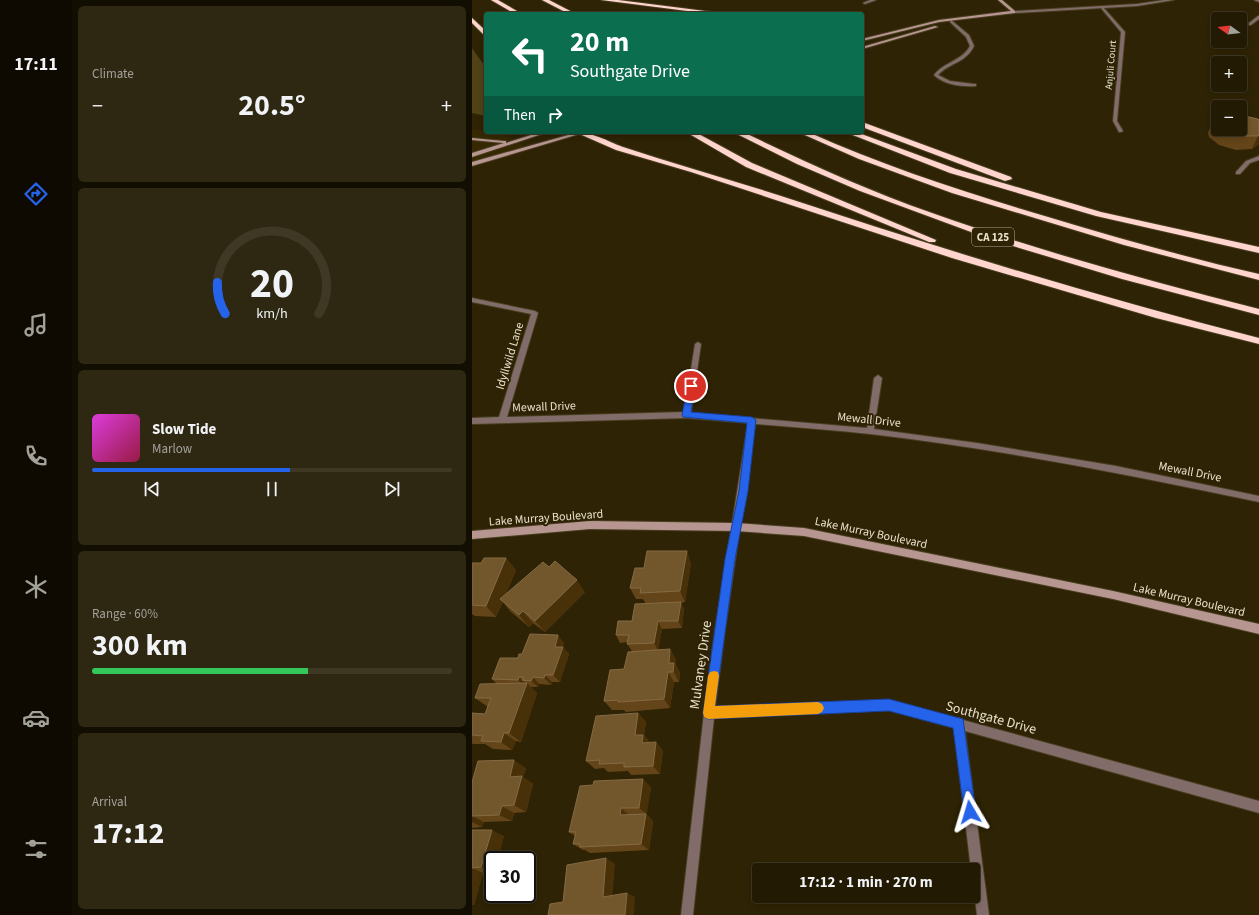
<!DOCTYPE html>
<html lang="en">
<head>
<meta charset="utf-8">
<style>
  :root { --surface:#221a03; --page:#2e2712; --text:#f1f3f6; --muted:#a2a19a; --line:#3f3825; --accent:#2563eb }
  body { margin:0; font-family:"Source Sans 3",sans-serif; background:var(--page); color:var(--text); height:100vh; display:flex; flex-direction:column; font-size:15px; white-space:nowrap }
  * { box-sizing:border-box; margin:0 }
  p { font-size:13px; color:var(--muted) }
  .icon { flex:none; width:22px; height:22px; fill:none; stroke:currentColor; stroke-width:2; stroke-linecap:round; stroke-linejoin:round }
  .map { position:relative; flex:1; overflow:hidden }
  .panel { display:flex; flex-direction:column; gap:6px; padding:6px; background:#130e02; width:400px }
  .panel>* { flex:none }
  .banner { position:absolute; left:12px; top:12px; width:380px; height:122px; border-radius:4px; box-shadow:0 2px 6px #0003,0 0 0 1px var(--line); background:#0b6e4f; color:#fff; overflow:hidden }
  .needle { width:26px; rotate:285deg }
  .fabs { position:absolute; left:739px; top:12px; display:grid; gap:8px }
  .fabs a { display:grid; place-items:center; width:36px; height:36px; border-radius:4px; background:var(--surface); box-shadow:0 2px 6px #0003,0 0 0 1px var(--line); font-size:20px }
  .speed { position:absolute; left:12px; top:851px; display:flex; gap:8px; font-size:20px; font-weight:700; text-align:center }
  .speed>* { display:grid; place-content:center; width:52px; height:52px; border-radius:50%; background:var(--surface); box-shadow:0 2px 6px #0003,0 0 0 1px var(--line); line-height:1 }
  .speed .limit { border:2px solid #111; border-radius:6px; background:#fff; color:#111 }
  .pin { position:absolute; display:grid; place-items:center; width:34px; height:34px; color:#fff; margin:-17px; border:2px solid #fff; border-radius:50%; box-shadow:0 1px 4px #0007 }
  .me { position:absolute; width:44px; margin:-22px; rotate:353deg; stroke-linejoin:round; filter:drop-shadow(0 0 3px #0008) }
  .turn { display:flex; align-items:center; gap:14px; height:84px; padding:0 20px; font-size:18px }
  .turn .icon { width:52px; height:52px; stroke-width:2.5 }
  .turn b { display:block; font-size:28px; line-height:34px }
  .then { display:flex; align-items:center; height:38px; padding:0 20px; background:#0003; gap:8px; font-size:15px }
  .big { font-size:30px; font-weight:700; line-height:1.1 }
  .panel .widget { flex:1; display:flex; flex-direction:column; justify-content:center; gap:6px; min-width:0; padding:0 14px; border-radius:6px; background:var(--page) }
  .panel .dial { align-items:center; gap:0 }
  .dial svg { height:104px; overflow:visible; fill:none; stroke:var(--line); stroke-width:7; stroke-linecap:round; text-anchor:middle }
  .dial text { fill:var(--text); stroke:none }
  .song { display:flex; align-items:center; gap:12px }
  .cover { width:48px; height:48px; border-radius:6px; background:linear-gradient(135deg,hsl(300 70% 55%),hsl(340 70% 35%)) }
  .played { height:4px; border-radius:2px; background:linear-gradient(90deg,var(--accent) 55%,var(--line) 55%) }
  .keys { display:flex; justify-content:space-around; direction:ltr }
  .heat { display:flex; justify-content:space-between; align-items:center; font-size:22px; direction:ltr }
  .charge { height:6px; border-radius:3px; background:linear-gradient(90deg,#34c759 60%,var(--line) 0) }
  .trip { position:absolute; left:280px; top:863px; width:228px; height:40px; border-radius:4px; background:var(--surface); box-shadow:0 2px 6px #0003,0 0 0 1px var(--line); font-weight:700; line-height:40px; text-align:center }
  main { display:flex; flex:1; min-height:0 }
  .tab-bar { display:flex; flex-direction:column; width:72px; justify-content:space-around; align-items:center; background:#0e0a01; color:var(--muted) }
  .tab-bar .icon { width:28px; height:28px }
  .tab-bar .current { color:var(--accent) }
  .tab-bar b { font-size:18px; color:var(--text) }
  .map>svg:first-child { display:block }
  .built { fill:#362902 }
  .green { fill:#514216 }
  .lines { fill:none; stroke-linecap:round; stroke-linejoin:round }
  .minor-casing { stroke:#483e20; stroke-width:2 }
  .tertiary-casing { stroke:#483e20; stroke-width:2 }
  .secondary-casing { stroke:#483e20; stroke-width:2 }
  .motorway-casing { stroke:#483e20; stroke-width:2 }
  .minor { fill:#816c69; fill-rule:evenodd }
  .tertiary { fill:#816c69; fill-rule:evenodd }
  .secondary { fill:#b79590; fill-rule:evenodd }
  .motorway { fill:#ffd5ce; fill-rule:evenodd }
  .wall { fill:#644519 }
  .shaded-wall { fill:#483008 }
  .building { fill:#72562c; stroke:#856b45 }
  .route { fill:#2563eb; stroke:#184099 }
  .slow { fill:#f59e0b }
  .labels { text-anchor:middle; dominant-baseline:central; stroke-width:4; stroke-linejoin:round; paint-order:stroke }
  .far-street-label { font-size:10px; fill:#eae1cc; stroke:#2e2304 }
  .shield { fill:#2e2304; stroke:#b2a890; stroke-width:1 }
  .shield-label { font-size:11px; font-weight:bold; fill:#eae1cc }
  .street-label { font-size:12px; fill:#eae1cc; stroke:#2e2304 }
  .near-street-label { font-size:14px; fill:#eae1cc; stroke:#2e2304 }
</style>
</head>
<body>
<main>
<nav class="tab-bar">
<b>17:11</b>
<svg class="icon current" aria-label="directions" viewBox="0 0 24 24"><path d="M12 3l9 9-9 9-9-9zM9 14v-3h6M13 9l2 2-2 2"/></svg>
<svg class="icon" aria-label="music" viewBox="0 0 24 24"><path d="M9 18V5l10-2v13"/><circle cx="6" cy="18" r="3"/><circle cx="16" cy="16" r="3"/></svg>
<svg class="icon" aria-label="phone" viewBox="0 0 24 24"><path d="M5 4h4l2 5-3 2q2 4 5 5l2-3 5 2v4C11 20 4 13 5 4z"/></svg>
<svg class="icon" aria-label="climate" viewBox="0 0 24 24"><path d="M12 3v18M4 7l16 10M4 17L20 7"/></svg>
<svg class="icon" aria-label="car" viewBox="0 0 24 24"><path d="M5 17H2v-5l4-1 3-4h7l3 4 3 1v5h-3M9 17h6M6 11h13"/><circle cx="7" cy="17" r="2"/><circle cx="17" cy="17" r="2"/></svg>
<svg class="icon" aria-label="filters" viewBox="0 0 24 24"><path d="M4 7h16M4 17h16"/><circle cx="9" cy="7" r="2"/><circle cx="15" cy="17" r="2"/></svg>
</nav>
<section class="panel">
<div class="widget"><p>Climate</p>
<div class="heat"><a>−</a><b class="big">20.5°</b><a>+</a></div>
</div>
<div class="widget dial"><svg viewBox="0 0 100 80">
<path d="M14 69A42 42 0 1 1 86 69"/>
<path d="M14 69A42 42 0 0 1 8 45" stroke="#2563eb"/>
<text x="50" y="56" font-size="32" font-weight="700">20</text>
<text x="50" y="72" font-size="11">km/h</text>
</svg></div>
<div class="widget">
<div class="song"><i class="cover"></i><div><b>Slow Tide</b><p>Marlow</p></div></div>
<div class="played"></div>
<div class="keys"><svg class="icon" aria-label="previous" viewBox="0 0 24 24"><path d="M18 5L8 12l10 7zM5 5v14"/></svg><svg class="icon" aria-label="pause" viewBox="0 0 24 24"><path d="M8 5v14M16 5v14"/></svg><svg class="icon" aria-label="next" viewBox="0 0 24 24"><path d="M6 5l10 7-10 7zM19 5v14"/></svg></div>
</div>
<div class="widget"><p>Range · 60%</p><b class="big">300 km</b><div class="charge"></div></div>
<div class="widget"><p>Arrival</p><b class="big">17:12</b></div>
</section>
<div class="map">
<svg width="787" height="915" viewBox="0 0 787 915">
  <rect width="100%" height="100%" fill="#2e2304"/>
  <!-- built -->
  <path class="built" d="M0,129L32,134L53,147L0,163Z"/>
  <!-- green -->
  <path class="green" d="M0,48L14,68V116L0,113Z"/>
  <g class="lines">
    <!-- minor casing -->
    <g class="minor-casing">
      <g id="minor">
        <path d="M398,0H404L393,4L391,3Z"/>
        <path d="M782,0H787V2Z"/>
        <path d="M630,6L653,32L645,121L651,131L649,132H647L641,121L649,32L629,8Z"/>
        <path d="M786,16H787V19L779,25H777V23Z"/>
        <path d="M479,20L497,35L502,46C493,64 478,62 466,75L478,81L502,84H504V86C490,87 472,85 462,75C472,62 490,61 498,46L494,37L478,22Z"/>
        <path d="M787,156V160L778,163L768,174H764V172L774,161Z"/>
        <path d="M0,298L63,311L66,313L35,417L212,412L223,344L226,342L229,344L219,413L395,428L402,378L406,375L410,378L402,429L505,443L644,466L787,496V502C658,475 529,449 398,434C360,430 322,427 283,424L253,630L243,708L417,700L485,719L487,718L491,720L787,801V813L493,731L517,915H505L501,883V870H499L482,728L417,710L242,718L221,915H209L232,713L243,630L276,423L215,418L0,424V418L27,417L59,314L0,302Z"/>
      </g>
    </g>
    <!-- tertiary casing -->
    <g class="tertiary-casing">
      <path id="tertiary" d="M692,0H702L665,6L542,13L540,12L542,11L665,4Z"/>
    </g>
    <!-- secondary casing -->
    <g class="secondary-casing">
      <g id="secondary">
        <path d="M526,0H530L543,11V13L467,22L390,41V39L467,20L539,11Z"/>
        <path d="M463,26L466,27L390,49V47Z"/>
        <path d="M69,132H76L0,157V153L32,143L0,140V138L32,141H34V143Z"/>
        <path d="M107,132H114L0,166V162Z"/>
        <path d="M118,521L264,523L332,528L641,591L787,624V634L641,599L332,536L264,531L118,529L0,539V531Z"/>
      </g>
    </g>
    <!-- motorway casing -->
    <g class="motorway-casing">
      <g id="motorway">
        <path d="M19,0H26L50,14H43Z"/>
        <path d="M70,0H77L104,14H97Z"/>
        <path d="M129,0H146L257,14H239Z"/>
        <path d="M0,18L14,31V37L0,23Z"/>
        <path d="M390,122L539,177L540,179L533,181L390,127Z"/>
        <path d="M103,132C120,132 135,141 151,147C203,164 256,179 309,196C467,248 625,297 787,338V344L684,318L480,258L219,172L144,150Z"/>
        <path d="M214,132H223L280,163L464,240L463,242H457L274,167Z"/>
        <path d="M261,132H271C333,162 395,190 460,213C567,251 677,281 787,309V315L650,279L518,239L388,191L325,164Z"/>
        <path d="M326,132H336C414,167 495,193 576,217C646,238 716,258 787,274V280L652,245L480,193L387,159Z"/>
        <path d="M373,132H384L484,169L629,212L787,247V253L624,216L478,173Z"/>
      </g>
    </g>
    <!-- minor -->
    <use href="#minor" class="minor"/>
    <!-- tertiary -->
    <use href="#tertiary" class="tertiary"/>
    <!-- secondary -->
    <use href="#secondary" class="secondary"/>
    <!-- motorway -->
    <use href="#motorway" class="motorway"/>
  </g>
  <!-- wall -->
  <g class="wall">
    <path d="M746,116V129H768L787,120V144L780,149L764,150L747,145L737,137L736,133L741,120Z"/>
    <path d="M34,558L44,570L34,594L113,592L73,632L61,623L57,627L38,611L31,602L24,617L3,616L0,614V563H9Z"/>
    <path d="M219,563L213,602L209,603L212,609L210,628L190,629L186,650L198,649L204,660V665L208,673L207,682H202L198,708L154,712L152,710H140L132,701L152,669L160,651L155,644L156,642L148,643L144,635L160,621L174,604L171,599H164L158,588L172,568Z"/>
    <path d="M92,643L91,647L97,654L88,682H80L79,685L67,684L66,687H58L65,693L49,742L44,741L40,750L21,749L13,744H1L0,743V713L13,714L16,707L3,698L25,684L20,679L50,654Z"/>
    <path d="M166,713L174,722L172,735L178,743L184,742L191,751L188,774L159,775L156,771L136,772L132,768L123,769L114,761Z"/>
    <path d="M54,768L51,777L61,784L54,812L42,813L40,821L12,822L10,827L0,828V782Z"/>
    <path d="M179,787L174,814L181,821L177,850L118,853L113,850H111L101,844L103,836L97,832Z"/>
    <path d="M0,830L32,836L21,860V873H11L2,905H0Z"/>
  </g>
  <!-- shaded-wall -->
  <g class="shaded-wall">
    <path d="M787,135V144L780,149L786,136Z"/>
    <path d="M215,551L219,563L213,602L208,591Z"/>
    <path d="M34,558L44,570L31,602L28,599L31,602L24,617L14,606Z"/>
    <path d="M105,580L113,592L73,632L63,621Z"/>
    <path d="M209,602L212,609L210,628L206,621Z"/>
    <path d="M51,611L61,623L57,627L47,615Z"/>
    <path d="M186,621L190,629L186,651L182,643Z"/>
    <path d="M86,635L92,643L89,654L83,647Z"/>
    <path d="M91,647L97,654L88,682L81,675Z"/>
    <path d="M198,649L204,660V665L208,673L207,682L197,663Z"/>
    <path d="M196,672L202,682L198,708L192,699Z"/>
    <path d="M73,675L80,682L79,685L72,678Z"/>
    <path d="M47,677L54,684L53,687L46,680Z"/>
    <path d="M61,677L67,684L66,687L59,681Z"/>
    <path d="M55,683L65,693L49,742L37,733Z"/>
    <path d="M166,713L174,722L172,735L178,744L177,752L163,735Z"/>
    <path d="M32,733L44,741L40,750L29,742Z"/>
    <path d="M184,742L191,751L188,774L181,766Z"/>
    <path d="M42,760L54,768L51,777L61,784L54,812L42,805L38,777Z"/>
    <path d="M171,779L179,787L175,814L167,808Z"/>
    <path d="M30,806L42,813L40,821L27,815Z"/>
    <path d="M149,808L157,815H148Z"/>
    <path d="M174,814L181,821L177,850L169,844Z"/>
    <path d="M0,816L12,822L10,827L0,822Z"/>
    <path d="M20,830L32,836L26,860H21V872L9,867Z"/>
    <path d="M134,858L143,864L140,901L131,897Z"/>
    <path d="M0,868L11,873L2,905H0Z"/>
    <path d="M155,893L163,897L162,915H153Z"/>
  </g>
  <!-- building -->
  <g class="building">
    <path d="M768,115L786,119L787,120V135L786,136H769L752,132L749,129H768Z"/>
    <path d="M746,116V127L742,124L741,120L743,117Z"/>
    <path d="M175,551H215L208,591L168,593L169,588H158L163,568H172Z"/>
    <path d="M12,558H34L14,606L0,605V563H9Z"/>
    <path d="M83,561L105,580L63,621L51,611L47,615L28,599L71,562L77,567Z"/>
    <path d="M209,602L206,621H186L182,643L155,644L157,635H144L146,621H160L163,604Z"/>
    <path d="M58,634L86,635L83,647H91L81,675H73L72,678L61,677L59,681L50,680L52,677H47L46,680L20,679L28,658H46L47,654H50Z"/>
    <path d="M198,649L197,663H202L201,672H196L192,699L146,702V700L132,701L138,670L152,669L156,652Z"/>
    <path d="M55,683L37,733H32L29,742L9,741L11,736L0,735V713L13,714L19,698H3L8,684Z"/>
    <path d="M166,713L163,735H171L170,743L184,742L181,766L152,767V763L127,764L128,760L114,761L124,716Z"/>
    <path d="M42,760L38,777L50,776L42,805L30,806L27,815L0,816V782L6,761Z"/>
    <path d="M171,779L167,808H149L148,815L174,814L169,844L108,847V844H101L104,832H97L108,786L121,785L122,781Z"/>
    <path d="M0,830H20L9,867L0,868Z"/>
    <path d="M134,858L131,897L155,893L153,915H76L78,904L91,902L95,865Z"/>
  </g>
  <!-- route -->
  <path class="route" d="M216,384H219L223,386L219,412L280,417L284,420L276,491L263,559L243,706L417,699L491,719L504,812L503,816L498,818L493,816L492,812L481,728L417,711L236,719L232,717L231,713L253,559L267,491L275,423L211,417L210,415Z"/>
  <!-- slow -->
  <path class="slow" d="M242,671L246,672L247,676L243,706L346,702L350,704L352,708L350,712L346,714L236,719L232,717L231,713L236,676L238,672Z"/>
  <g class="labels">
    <!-- far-street labels -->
    <g class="far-street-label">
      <text transform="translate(639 65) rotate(-85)">Anjuli Court</text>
    </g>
    <!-- shield labels -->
    <rect class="shield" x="500" y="228" width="42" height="18" rx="3"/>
    <g class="shield-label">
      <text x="521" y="237">CA 125</text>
    </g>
    <!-- street labels -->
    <g class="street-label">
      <text transform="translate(38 356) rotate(-73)">Idyllwild Lane</text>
      <text transform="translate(72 407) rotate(-2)">Mewall Drive</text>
      <text transform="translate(397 420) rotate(6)">Mewall Drive</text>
      <text transform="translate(718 472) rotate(11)">Mewall Drive</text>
      <text transform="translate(74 518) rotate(-4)">Lake Murray Boulevard</text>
      <text transform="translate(399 533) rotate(12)">Lake Murray Boulevard</text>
      <text transform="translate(717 600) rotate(13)">Lake Murray Boulevard</text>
    </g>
    <!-- near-street labels -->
    <g class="near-street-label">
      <text transform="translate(229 665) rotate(-82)">Mulvaney Drive</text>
      <text transform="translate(519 718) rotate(15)">Southgate Drive</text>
    </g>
  </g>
</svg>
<div class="fabs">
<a><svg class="needle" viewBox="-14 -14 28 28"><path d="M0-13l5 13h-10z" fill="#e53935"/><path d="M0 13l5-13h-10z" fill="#a2a19a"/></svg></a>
<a>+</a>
<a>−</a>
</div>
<div class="speed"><div class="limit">30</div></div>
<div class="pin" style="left:219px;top:386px;background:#d93025"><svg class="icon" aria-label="arrive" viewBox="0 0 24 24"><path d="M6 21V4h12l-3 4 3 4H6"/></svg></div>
<svg class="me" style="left:498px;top:812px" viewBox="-20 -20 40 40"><path d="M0-17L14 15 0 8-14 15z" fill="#2563eb" stroke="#fff" stroke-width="4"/></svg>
<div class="trip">17:12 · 1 min · 270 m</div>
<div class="banner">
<div class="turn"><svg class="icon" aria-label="left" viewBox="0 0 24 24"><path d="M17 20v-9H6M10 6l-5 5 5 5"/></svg><div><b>20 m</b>Southgate Drive</div></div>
<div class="then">Then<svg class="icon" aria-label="right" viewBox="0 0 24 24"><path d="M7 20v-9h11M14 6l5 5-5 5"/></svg></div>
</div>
</div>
</main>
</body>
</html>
